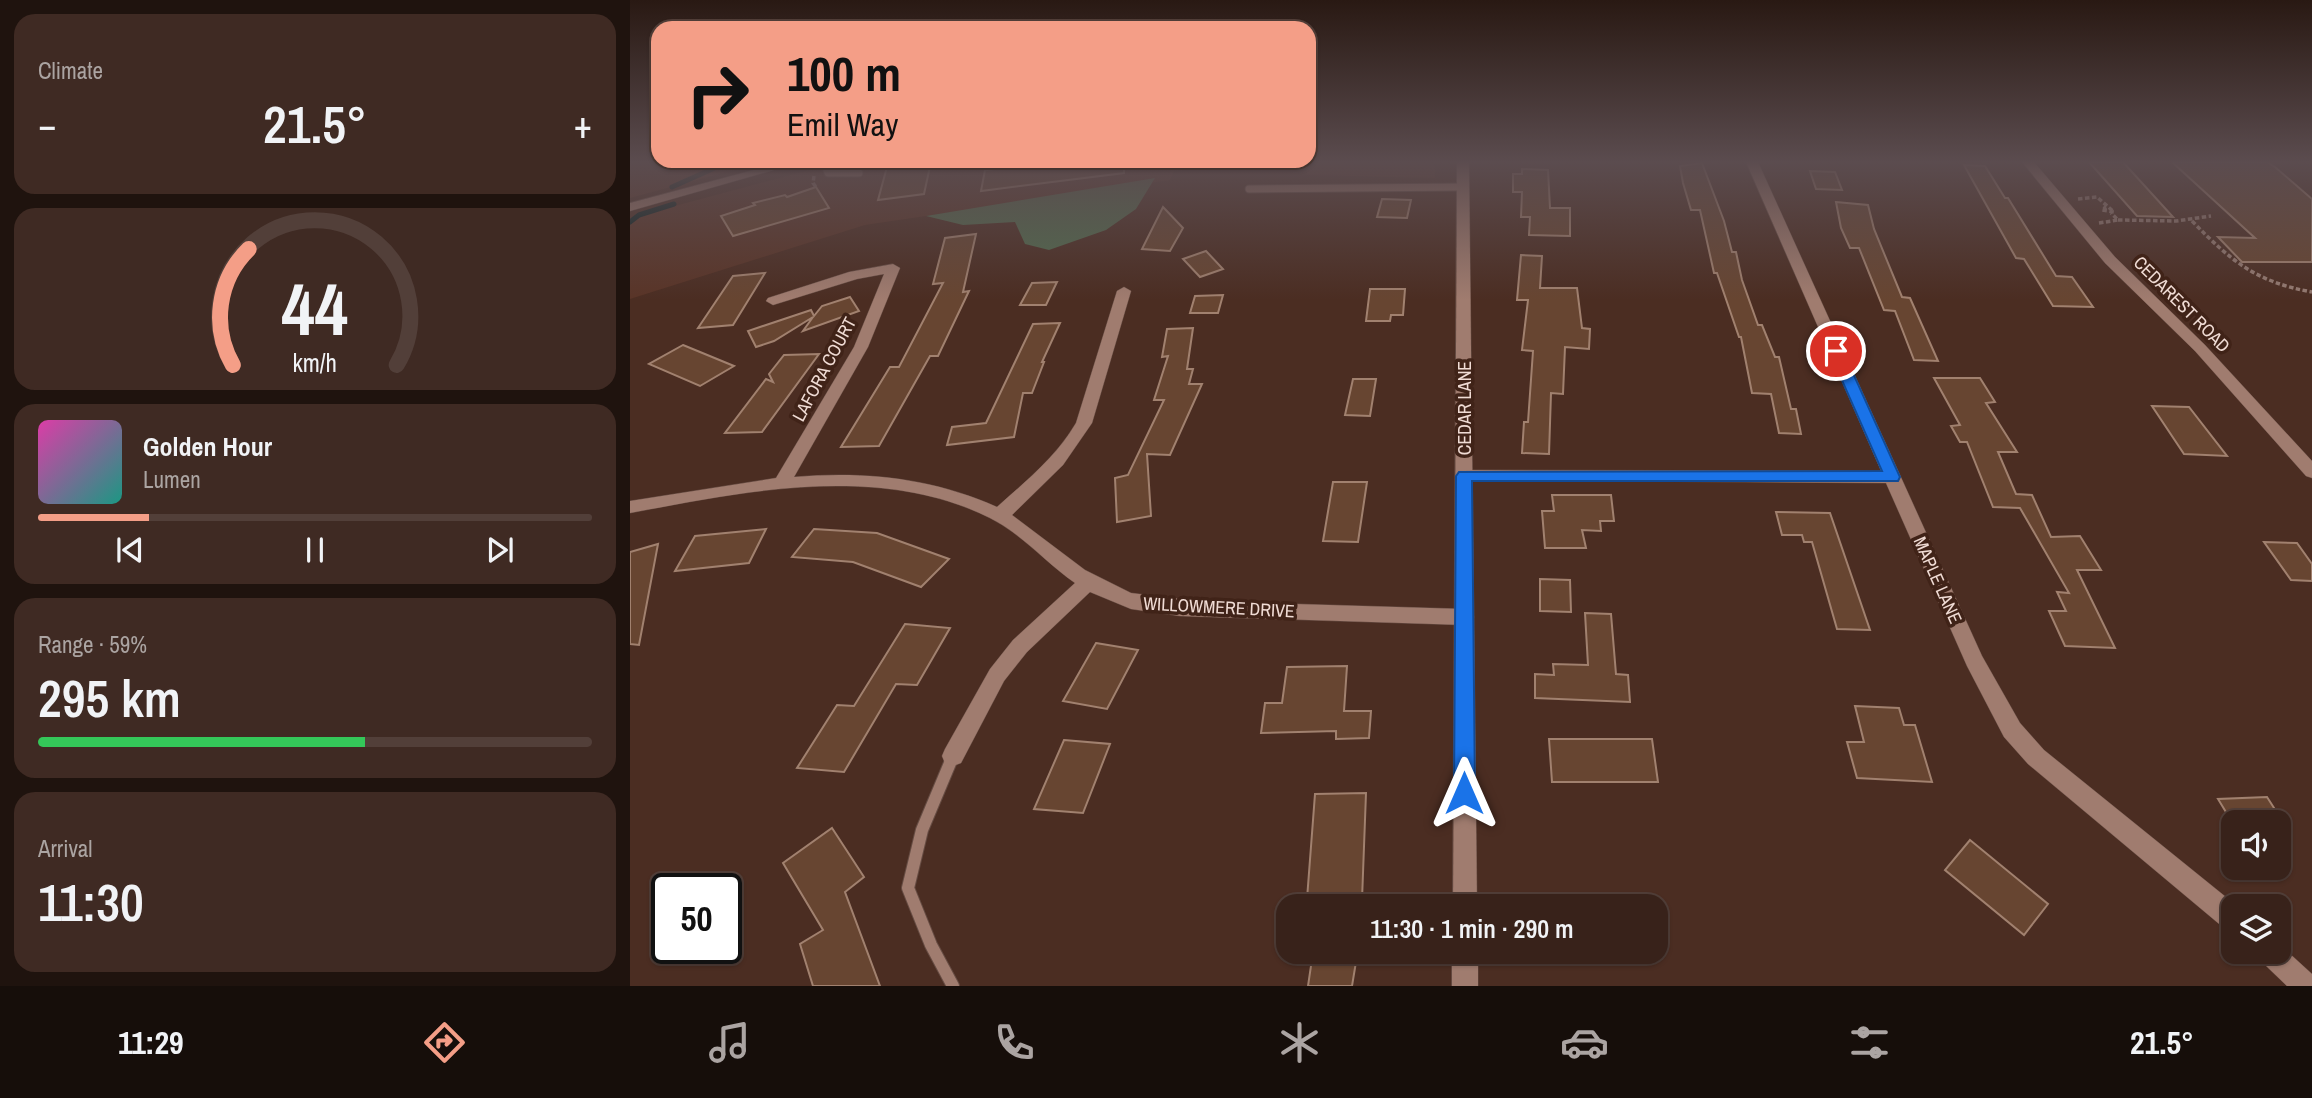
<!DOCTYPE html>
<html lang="en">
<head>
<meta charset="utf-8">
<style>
  :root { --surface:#38221a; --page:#3f2a23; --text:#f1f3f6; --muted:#aba4a2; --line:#523f39; --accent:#f49e87 }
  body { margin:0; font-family:"Archivo Narrow",sans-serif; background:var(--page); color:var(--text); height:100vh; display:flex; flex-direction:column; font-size:26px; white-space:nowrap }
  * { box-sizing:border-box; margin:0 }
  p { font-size:23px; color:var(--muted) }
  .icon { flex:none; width:38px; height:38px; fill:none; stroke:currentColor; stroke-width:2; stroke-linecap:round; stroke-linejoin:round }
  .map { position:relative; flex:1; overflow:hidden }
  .panel { display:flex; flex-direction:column; gap:14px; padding:14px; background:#1f130e; width:630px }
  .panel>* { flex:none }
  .hud { position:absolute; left:21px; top:21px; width:665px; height:147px; border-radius:21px; box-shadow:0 2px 5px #0004,0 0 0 2px var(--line); background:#f49e87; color:#111; overflow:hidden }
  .controls { position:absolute; left:1591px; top:810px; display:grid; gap:14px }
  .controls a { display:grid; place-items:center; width:70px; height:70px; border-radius:14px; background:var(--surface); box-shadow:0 2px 5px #0004,0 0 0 2px var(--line); font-size:35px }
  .speed { position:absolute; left:21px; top:873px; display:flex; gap:14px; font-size:35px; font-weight:700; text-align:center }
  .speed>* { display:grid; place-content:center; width:91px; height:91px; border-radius:50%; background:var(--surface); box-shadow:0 2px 5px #0004,0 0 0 2px var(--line); line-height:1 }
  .speed .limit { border:4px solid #111; border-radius:10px; background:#fff; color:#111 }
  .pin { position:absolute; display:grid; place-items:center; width:60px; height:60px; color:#fff; margin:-30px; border:4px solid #fff; border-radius:50%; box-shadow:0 2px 7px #0007 }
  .me { position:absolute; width:77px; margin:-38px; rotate:0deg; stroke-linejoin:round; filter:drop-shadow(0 0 5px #0008) }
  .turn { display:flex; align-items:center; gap:24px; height:147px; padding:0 21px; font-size:32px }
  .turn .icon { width:91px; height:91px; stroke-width:2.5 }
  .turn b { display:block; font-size:49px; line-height:60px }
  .big { font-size:52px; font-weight:600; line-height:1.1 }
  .panel .card { flex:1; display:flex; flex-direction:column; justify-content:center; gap:10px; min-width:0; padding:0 24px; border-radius:21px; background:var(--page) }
  .panel .dial { align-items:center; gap:0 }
  .dial svg { height:182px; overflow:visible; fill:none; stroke:var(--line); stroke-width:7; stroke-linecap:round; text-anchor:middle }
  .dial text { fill:var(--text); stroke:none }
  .song { display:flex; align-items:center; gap:21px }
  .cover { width:84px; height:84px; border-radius:10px; background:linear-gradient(135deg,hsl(320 70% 55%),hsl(170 70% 35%)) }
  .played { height:7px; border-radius:4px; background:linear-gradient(90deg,var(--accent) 20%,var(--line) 20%) }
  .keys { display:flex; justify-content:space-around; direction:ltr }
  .heat { display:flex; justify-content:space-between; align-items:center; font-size:38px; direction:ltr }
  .charge { height:10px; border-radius:5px; background:linear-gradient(90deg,#34c759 59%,var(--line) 0) }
  .trip { position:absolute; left:646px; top:894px; width:392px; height:70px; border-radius:21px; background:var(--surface); box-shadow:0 2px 5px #0004,0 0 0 2px var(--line); font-weight:600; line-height:70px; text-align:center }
  .menu { display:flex; height:112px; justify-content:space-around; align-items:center; background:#160e0a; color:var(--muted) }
  .menu .icon { width:49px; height:49px }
  .menu .current { color:var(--accent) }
  .menu b { font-size:32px; color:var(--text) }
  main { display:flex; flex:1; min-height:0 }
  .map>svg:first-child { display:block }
  .built { fill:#593427 }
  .forest { fill:#506c4e }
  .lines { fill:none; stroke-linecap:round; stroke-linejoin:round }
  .stream { stroke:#042021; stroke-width:5 }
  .building { fill:#674531; stroke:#a1816f; stroke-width:2 }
  .lane-far1-casing { stroke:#664c43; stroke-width:9 }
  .lane-casing { stroke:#664c43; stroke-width:14 }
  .street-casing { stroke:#664c43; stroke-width:1 }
  .secondary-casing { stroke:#664c43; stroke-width:1 }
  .path { stroke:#957b72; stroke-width:3.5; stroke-dasharray:4.5 2.5; stroke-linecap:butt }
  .lane-far1 { stroke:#a07c6f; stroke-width:7 }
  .lane { stroke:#a07c6f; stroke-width:12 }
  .street { fill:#a07c6f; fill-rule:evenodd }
  .secondary { fill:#a07c6f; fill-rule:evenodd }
  .route { fill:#1a73e8; stroke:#114b97; stroke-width:2 }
  .labels { text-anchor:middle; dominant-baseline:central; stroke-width:7; stroke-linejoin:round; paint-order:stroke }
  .street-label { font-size:18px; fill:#f0dcd5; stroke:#402318 }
</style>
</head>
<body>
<main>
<section class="panel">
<div class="card"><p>Climate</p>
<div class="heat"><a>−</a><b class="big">21.5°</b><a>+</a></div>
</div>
<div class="card dial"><svg viewBox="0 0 100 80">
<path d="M14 69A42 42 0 1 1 86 69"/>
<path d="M14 69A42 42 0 0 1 21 18" stroke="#f49e87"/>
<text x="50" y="56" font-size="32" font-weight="700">44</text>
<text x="50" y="72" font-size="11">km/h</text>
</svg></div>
<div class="card">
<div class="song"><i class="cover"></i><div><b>Golden Hour</b><p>Lumen</p></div></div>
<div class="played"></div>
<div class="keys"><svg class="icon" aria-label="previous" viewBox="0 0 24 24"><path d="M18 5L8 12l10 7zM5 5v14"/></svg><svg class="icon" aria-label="pause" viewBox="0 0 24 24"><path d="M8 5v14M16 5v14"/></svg><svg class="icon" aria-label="next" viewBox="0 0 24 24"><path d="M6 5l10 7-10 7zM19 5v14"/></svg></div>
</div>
<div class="card"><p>Range · 59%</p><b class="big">295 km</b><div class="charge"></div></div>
<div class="card"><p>Arrival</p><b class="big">11:30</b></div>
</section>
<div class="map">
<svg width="1682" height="986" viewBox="0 0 1682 986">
  <rect width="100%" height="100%" fill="#4b2d22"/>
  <!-- built -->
  <g class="built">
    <path d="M0,162H134L0,198Z"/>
    <path d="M209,162H619L544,171L540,180L235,225L0,299V218Z"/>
    <path d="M680,162H805V178L676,175Z"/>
  </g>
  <!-- forest -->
  <path class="forest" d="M525,178L506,209L476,230L419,250L395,244L385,222L333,225L296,216Z"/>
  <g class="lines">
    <!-- stream -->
    <g class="stream">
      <path d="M42,187L98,162"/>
      <path d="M0,222L9,215L44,204"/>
    </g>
  </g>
  <!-- building -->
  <g class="building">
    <path d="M301,162L294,194L248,200L257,167Z"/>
    <path d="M428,162H494V173L351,191L355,170Z"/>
    <path d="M1459,162H1493L1543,217L1507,216Z"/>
    <path d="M1542,162H1637L1645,167L1682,199V262H1612L1588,237L1625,238Z"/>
    <path d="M1072,163L1094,221L1102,252H1106L1112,280L1128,325H1132L1145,357H1149L1161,409H1166L1171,434L1149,433L1141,394L1122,393L1111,337H1109L1087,273H1084L1070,210H1061L1053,183L1050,166Z"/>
    <path d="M1334,165L1355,166L1375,198H1378L1426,276L1442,277L1463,307L1423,306L1394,259L1386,258Z"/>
    <path d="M892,169L918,170L920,208H940V236L899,235L900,217H891L892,192H883V174H892Z"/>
    <path d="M1180,171L1205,172L1212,190L1186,189Z"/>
    <path d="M186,187L199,208L103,236L91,216L125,205L123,203L155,195L157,197Z"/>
    <path d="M752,199L781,200L777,218L747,217Z"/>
    <path d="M1206,202L1238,205L1244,229L1272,297L1280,298L1308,361L1284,360L1265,311L1254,310L1229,248H1220L1211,228Z"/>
    <path d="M533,207L553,228L540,251L512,249Z"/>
    <path d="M346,234L333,292L339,291L308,356H300L249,446L211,447L260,367H269L313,283L303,284L315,238Z"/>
    <path d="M576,251L593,269L570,277L553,259Z"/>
    <path d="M891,255L912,256L910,288H947L952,328L960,329L959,349L935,347L933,394L921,393L919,454L892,453L894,422H898L903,351L892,350L898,300H887Z"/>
    <path d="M135,273L103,325L68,328L103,276Z"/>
    <path d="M427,282L416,305H390L402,283Z"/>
    <path d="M740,289H775L773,315H761L760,321H736Z"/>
    <path d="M593,295L588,313H560L565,296Z"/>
    <path d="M220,297L229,311L173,331L183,317L144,341L126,347L118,331L181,310L184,316L192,306Z"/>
    <path d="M430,323L412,362H414L402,393H393L384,437L317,445L322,427L356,423L403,324Z"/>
    <path d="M563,328L557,369H563L559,384H572L540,455L517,454L521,516L487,522L485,478L498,475L534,400H524L538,356L532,357L537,329Z"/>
    <path d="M53,345L104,366L70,386L19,364Z"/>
    <path d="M189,354L132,432L95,433L136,379L143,382L139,374L154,355Z"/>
    <path d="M1304,378H1350L1365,402L1356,403L1387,452H1368L1386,494L1402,495L1421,537L1450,536L1471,570H1447L1485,648L1435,646L1419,611H1436L1427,592L1439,593L1390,508L1363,507L1337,442H1330L1321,426L1330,425Z"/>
    <path d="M723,379H746L740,416L715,415Z"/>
    <path d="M1522,406L1559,407L1597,456L1554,454Z"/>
    <path d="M703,482H737L728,542L693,541Z"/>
    <path d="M922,495H981L984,521H970L971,531L952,530L956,548H915L912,511H924Z"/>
    <path d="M1146,512L1200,513L1240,630L1207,629L1182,542H1174L1172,535H1152Z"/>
    <path d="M136,529L119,563L45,571L65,536Z"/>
    <path d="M184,529L247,533L319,559L291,587L223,562L162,557Z"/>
    <path d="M1634,542L1667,543L1682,564V581L1661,580Z"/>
    <path d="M28,544L9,645L0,644V552Z"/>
    <path d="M910,579L940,580L941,612L910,611Z"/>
    <path d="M955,613L981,614L986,674L998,675L1000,702L905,698V674L924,675L923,664L958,665Z"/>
    <path d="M275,624L320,628L287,685L266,684L214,772L167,768L207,705L224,706Z"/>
    <path d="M466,643L508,650L477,709L433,701Z"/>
    <path d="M717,666L714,711H741L739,738L706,739V731L631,733L635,703H652L657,667Z"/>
    <path d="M1225,706L1269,708L1274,725H1285L1302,782L1227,778L1217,742H1234Z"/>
    <path d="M919,739H1022L1028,782H922Z"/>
    <path d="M434,740L480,744L453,813L404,809Z"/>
    <path d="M736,793L732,900L677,899L685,794Z"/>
    <path d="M1637,797L1653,822H1602L1588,799Z"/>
    <path d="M202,828L234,877L215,892L250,986H183L170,944L193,930L153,863Z"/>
    <path d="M1340,840L1418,904L1394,935L1315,870Z"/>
    <path d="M682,959L726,962L722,986H678Z"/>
  </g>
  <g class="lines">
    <!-- lane-far1 casing -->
    <g class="lane-far1-casing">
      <g id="lane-far1">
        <path d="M194,162L198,173H229"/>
        <path d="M619,189L833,187"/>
      </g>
    </g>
    <!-- lane casing -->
    <g class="lane-casing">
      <path id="lane" d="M323,756L292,830L278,888L301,945L323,986"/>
    </g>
    <!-- street casing -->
    <g class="street-casing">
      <g id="street">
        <path d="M1116,162H1128L1352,656L1390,723L1414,750L1607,906H1603V932L1594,928L1398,764L1374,737L1337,666L1256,483L828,480L825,476L828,472L834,470L1251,471Z"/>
        <path d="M1392,162H1404L1485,257L1575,345L1682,461V478L1676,476L1565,351L1475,263Z"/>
        <path d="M263,264L270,268L238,347L164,477C235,471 302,478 367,507C396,481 426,457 446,423L487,291L494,287L501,291L462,423L433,465L382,515L455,570L501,593L567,601L834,609L841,611L844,617L841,623L834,625L550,616L501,609L460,592L397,652L374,681L331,763L323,766L315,763L312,756L315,749L360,669L383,640L445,583C416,563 392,534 360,518C250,463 116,491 0,513V501L146,478L224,347L254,274L227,279L143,305L136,301L138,298L219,272Z"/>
        <path d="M1648,943L1682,974V986H1657L1631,961L1627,952H1648Z"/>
      </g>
    </g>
    <!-- secondary casing -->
    <g class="secondary-casing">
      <g id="secondary">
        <path d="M154,162H172L0,211V203Z"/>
        <path d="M827,162H839L847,906H823Z"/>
        <rect x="822" y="952" width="26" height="34"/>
      </g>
    </g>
    <!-- path -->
    <g class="path">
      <path d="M184,176L183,183L186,187"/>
      <path d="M1448,199L1467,197L1484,212L1472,210L1476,207"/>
      <path d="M1488,220L1546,221L1581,216"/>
      <path d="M1562,221C1601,261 1626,282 1682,292"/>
      <path d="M1469,223L1488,220L1481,213"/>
    </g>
    <!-- lane-far1 -->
    <use href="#lane-far1" class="lane-far1"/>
    <!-- lane -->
    <use href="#lane" class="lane"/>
    <!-- street -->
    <use href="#street" class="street"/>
    <!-- secondary -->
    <use href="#secondary" class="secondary"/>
  </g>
  <!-- sky -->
  <linearGradient id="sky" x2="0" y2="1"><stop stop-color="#291913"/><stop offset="0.54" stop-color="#5b4c4f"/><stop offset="1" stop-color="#5b4c4f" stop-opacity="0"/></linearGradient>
  <rect width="1682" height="300" fill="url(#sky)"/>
  <!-- route -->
  <path class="route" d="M1206,347L1213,351L1270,477L1268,481H842L845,793L842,800L834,803L827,800L824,793L826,476L829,472L1252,471L1199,351Z"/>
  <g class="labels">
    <!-- street labels -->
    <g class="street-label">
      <text transform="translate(1552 304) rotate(45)">CEDAREST ROAD</text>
      <text transform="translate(194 369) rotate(-62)">LAFORA COURT</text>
      <text transform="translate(834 408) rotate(-90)">CEDAR LANE</text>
      <text transform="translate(1308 580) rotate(66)">MAPLE LANE</text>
      <text transform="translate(589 607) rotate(3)">WILLOWMERE DRIVE</text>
    </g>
  </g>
</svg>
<div class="controls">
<a><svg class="icon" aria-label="sound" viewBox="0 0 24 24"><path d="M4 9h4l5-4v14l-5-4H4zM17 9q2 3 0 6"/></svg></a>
<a><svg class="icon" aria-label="layers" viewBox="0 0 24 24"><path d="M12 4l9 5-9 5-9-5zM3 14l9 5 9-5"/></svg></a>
</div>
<div class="speed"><div class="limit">50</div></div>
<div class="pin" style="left:1206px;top:351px;background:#d93025"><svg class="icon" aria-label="arrive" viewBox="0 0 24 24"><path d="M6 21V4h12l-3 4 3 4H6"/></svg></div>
<svg class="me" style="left:834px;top:793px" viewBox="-20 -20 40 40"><path d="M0-17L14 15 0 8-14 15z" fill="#1a73e8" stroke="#fff" stroke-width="4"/></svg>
<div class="trip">11:30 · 1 min · 290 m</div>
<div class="hud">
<div class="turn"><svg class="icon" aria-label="right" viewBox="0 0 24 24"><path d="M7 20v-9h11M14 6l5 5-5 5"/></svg><div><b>100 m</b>Emil Way</div></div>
</div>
</div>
</main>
<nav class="menu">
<b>11:29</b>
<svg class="icon current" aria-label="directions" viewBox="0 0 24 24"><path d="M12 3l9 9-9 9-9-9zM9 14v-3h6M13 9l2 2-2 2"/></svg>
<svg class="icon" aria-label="music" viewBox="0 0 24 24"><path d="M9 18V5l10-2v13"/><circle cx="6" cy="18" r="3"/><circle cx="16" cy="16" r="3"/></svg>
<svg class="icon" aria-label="phone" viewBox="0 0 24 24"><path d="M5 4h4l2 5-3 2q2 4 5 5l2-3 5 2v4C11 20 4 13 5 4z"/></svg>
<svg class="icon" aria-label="climate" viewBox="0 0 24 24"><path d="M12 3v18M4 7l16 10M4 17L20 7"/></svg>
<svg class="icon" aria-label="car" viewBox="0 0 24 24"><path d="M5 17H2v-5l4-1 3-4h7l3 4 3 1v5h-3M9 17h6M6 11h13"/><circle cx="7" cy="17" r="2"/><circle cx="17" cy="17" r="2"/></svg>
<svg class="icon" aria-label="filters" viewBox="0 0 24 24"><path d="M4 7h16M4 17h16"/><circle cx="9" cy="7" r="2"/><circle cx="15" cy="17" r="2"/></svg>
<b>21.5°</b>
</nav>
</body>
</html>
